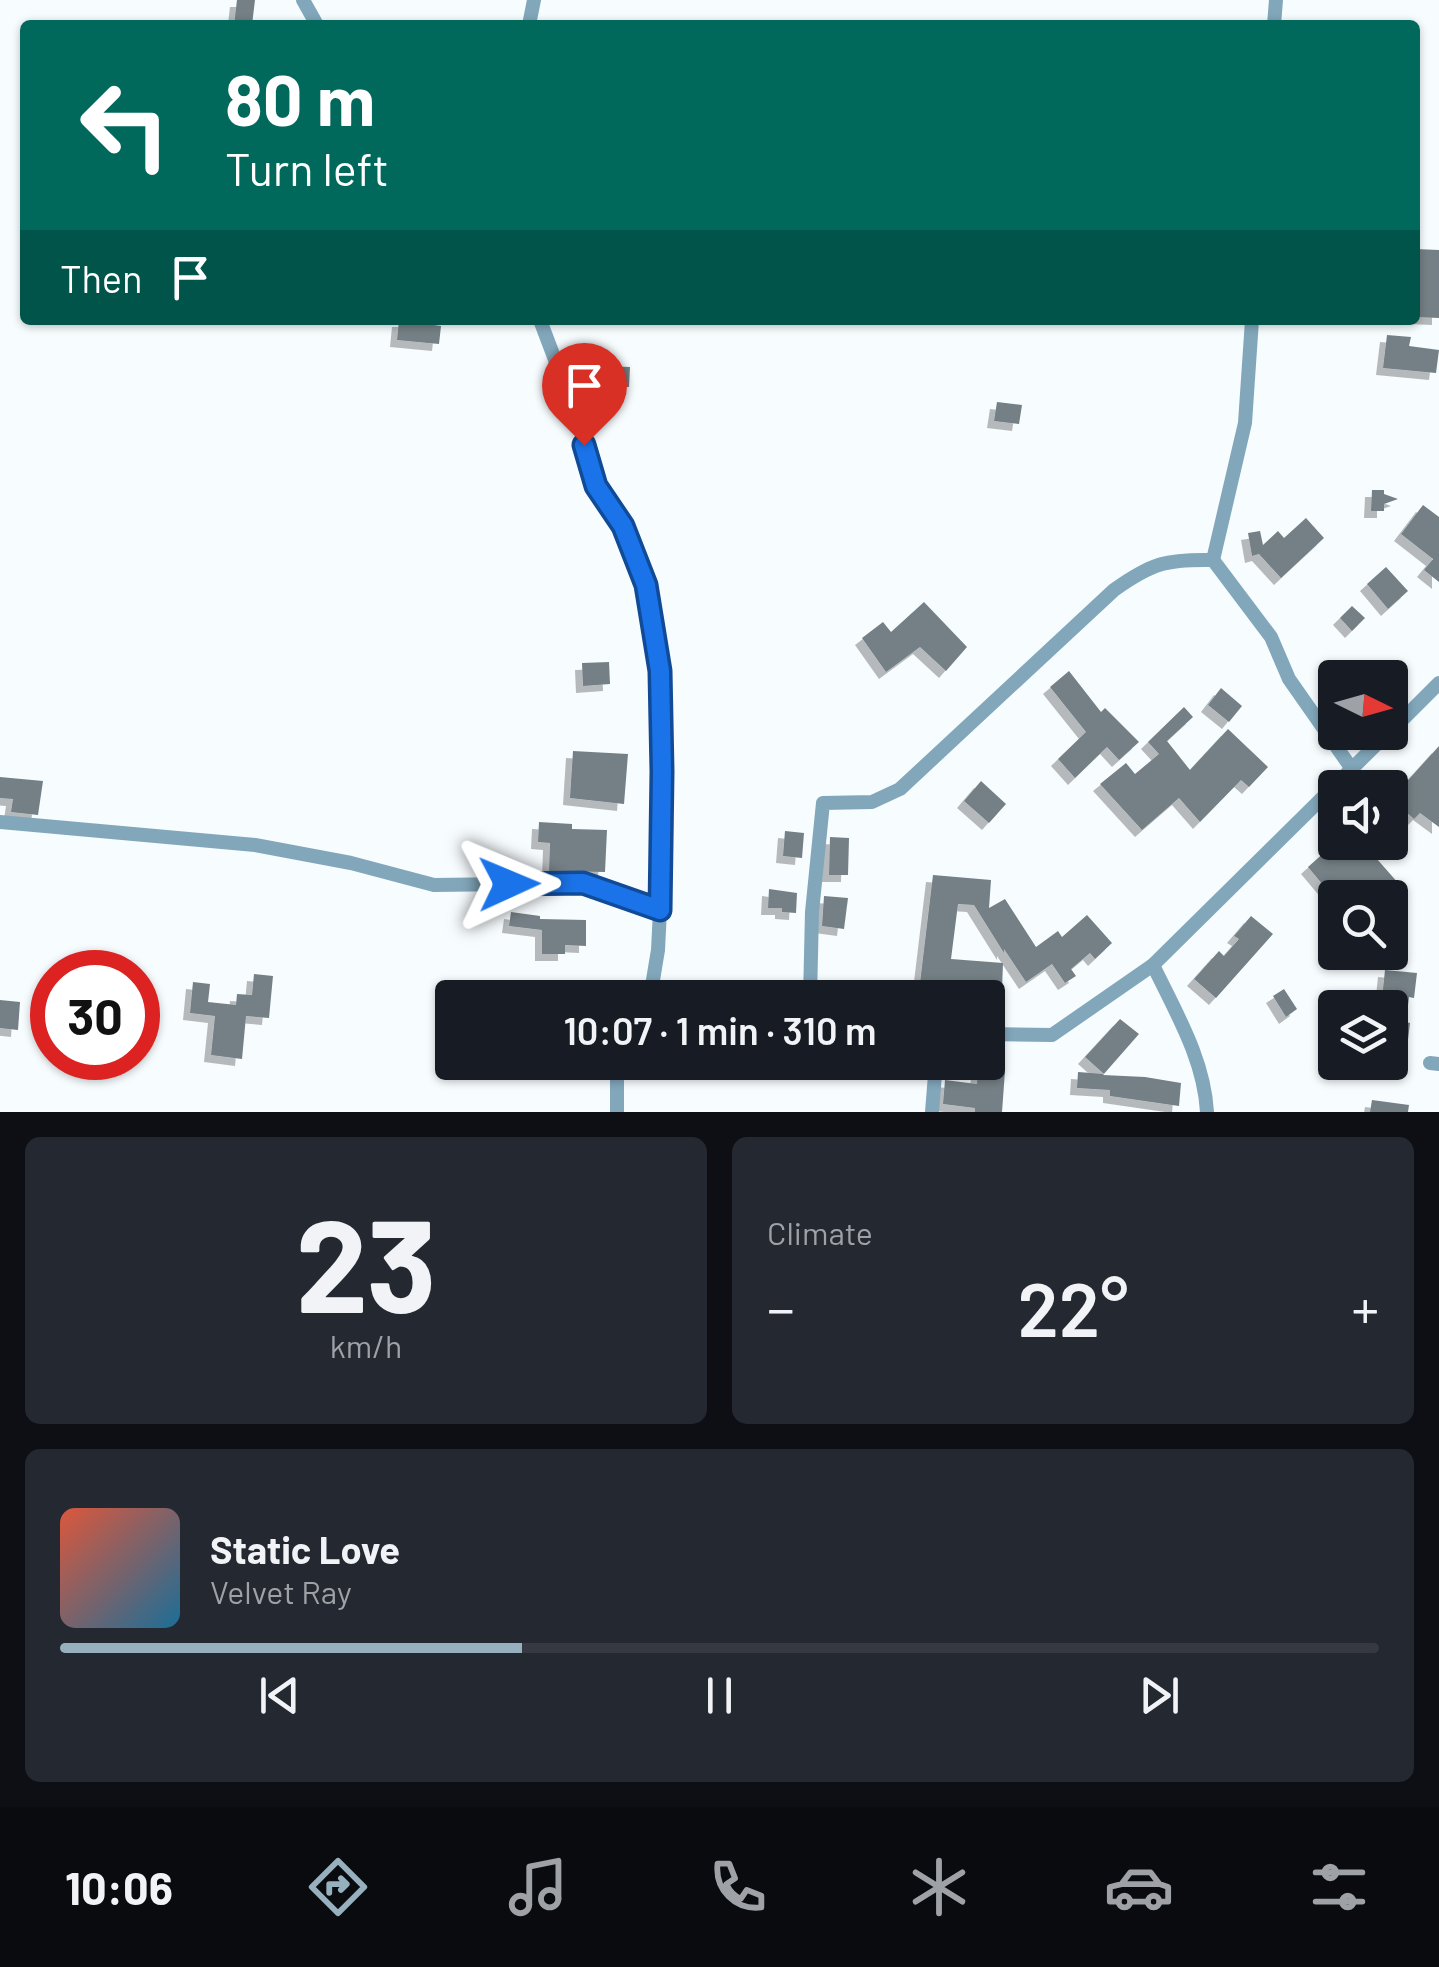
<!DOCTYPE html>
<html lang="en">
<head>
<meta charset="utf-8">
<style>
  :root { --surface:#171b24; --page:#242831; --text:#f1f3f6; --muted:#9ea1a6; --line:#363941; --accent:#96b0be }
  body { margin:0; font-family:Barlow,sans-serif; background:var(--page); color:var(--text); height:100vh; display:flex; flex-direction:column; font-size:38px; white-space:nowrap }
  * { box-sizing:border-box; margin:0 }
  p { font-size:32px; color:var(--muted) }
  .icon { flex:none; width:55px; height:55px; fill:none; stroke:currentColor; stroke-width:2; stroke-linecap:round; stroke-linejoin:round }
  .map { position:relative; height:1112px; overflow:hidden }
  .sheet { display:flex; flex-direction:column; gap:25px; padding:25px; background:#0d0f14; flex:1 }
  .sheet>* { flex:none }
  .top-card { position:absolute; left:20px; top:20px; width:1400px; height:305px; border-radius:10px; box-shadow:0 2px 8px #0004; background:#00695c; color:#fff; overflow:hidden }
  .needle { width:65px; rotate:95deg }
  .tools { position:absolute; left:1318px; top:660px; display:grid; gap:20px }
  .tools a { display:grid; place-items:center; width:90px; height:90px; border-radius:10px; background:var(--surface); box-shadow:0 2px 8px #0004; font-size:50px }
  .speed { position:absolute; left:30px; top:950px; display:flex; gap:20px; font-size:50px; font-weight:700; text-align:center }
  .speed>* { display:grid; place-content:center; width:130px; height:130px; border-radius:50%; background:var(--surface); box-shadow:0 2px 8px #0004; line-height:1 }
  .speed .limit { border:15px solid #d22; background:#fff; color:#111 }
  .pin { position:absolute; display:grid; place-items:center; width:85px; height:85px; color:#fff; margin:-102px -42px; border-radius:50% 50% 50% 0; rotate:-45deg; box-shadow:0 0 10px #0007 }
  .pin .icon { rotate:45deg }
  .me { position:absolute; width:110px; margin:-55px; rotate:89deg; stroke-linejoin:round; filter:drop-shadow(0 0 8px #0008) }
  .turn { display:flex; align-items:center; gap:35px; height:210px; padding:0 40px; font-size:45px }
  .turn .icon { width:130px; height:130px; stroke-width:2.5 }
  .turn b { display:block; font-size:70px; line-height:85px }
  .then { display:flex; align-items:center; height:95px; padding:0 40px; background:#0003; gap:20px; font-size:38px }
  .big { font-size:75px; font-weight:600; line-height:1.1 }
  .sheet .widget { flex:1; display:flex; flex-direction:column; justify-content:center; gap:15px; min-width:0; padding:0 35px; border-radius:15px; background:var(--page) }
  .sheet .dial { align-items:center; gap:0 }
  .dial b { font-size:130px; line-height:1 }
  .song { display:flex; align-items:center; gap:30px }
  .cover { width:120px; height:120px; border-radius:15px; background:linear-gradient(135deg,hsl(10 70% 55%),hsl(200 70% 35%)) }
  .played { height:10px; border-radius:5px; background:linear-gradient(90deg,var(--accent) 35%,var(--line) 35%) }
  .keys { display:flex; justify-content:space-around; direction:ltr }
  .heat { display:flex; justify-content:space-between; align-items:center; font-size:55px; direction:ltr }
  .sheet .tiles { flex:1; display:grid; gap:25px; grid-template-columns:1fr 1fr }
  .widget:last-child { grid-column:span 2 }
  .trip { position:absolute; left:435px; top:980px; width:570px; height:100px; border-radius:10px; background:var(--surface); box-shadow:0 2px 8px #0004; font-weight:600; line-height:100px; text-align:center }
  .tab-bar { display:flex; height:160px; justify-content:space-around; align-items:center; background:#090b0e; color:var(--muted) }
  .tab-bar .icon { width:70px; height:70px }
  .tab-bar .active { color:var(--accent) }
  .tab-bar b { font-size:45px; color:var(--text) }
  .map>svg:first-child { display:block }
  .building { fill:#748086; filter:url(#shadow) }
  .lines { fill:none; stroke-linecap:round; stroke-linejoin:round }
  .minor { stroke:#82a7bb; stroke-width:14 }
  .route-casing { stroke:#114b97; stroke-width:25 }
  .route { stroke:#1a73e8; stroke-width:18 }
</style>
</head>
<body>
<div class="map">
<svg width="1439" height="1112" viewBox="0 0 1439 1112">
  <defs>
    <filter id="shadow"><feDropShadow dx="-7" dy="7" stdDeviation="0" flood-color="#0004"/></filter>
  </defs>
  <rect width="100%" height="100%" fill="#f7fcff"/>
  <!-- building -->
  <g class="building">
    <path d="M237,0H255L252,25H234Z"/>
    <path d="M1415,249L1439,250V318L1415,317Z"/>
    <path d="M399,320H428L427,324L441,326L439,344L397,340Z"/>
    <path d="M1387,335L1411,337L1409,346L1439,350L1436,373L1383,368Z"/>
    <path d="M601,366L630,367L629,387L600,386Z"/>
    <path d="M997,402L1022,405L1019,424L994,421Z"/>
    <path d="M1372,490H1384V494L1398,499L1384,504V511H1371Z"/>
    <path d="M1423,505L1439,517V582L1424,570L1433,559L1401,534Z"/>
    <path d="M1306,518L1324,538L1281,578L1259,554L1252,556L1248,533L1260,531L1263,545L1278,531L1284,538Z"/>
    <path d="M1386,567L1408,591L1388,609L1367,584Z"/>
    <path d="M924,602L967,647L946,671L920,647L886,672L862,638L883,622L891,632Z"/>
    <path d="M1352,606L1365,618L1352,631L1340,618Z"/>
    <path d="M609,662L610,684L583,686L582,663Z"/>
    <path d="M1069,671L1101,712L1105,708L1139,742L1119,760L1107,747L1075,778L1058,759L1086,732L1050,687Z"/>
    <path d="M1221,688L1242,706L1229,722L1208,705Z"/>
    <path d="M1184,707L1193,717L1167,741L1190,770L1228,729L1268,767L1249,787L1241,780L1200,822L1179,798L1142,830L1100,784L1126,763L1135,774L1159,754L1148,742Z"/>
    <path d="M1439,746V827L1420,813L1414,819L1391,799Z"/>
    <path d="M573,751L628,754L624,804L570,798Z"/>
    <path d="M0,777L43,781L38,815L11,812L13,799L0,798Z"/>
    <path d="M981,781L1006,804L989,823L964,801Z"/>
    <path d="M539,822L572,824V829L607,830L605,872L549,871L550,843L538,842Z"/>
    <path d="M785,831L804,833L802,858L783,856Z"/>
    <path d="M830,837L849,838L848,875H829Z"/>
    <path d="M1336,842H1362L1399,884L1384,898H1334L1308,867Z"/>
    <path d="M933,875L991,880L989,908L1005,899L1036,947L1058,931L1062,937L1087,915L1112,943L1095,959L1090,953L1071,969L1076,976L1065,983L1052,964L1026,982L1004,949V953L974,905L958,904L951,959L1003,963L1002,989L957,988L920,983Z"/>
    <path d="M769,889L797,893L796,913L782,912V908H768Z"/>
    <path d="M824,896L848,898L844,929L822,926Z"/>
    <path d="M511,912L540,916V919L586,920V946L565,945V954H542V930L509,926Z"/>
    <path d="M1251,916L1273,934L1216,998L1194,979L1219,951L1224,956L1239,939L1234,936Z"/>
    <path d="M1385,970L1417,973L1414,998L1409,997L1406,1022L1410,1023L1407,1048L1396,1046L1397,1036L1390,1035V1008H1381Z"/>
    <path d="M254,974L273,976L269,1018L246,1016L242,1059L211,1055L215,1016L190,1013L193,982L210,984L208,1002L236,1005L237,994L252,995Z"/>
    <path d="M1284,989L1297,1009L1286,1017L1273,996Z"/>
    <path d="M0,1000L20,1002L18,1030L0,1028Z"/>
    <path d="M1120,1019L1139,1034L1103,1075L1145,1077L1181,1083L1179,1106L1110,1096V1090L1077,1088L1078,1072L1104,1074L1085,1057Z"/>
    <path d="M978,1069L1005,1071L1002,1112H975V1108L943,1104L945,1080L977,1084Z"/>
    <path d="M1372,1100L1409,1105L1408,1112H1370Z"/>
  </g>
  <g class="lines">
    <!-- minor -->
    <g class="minor">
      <path d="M303,0L317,25"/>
      <path d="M529,25L534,0"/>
      <path d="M1274,25L1276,0"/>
      <path d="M540,320L579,423L596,485L623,527L646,585L660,671L662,772L660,910L658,950L650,998"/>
      <path d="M1213,560L1271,637L1289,679L1352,769"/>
      <path d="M1213,560L1245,423L1252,320"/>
      <path d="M1390,732L1439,683"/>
      <path d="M0,822L255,845L351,863L434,885L583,883L660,910"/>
      <path d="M1153,965C1176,1013 1204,1059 1207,1112"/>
      <path d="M810,998L812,912L823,803L872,802L900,789L1114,590C1152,563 1166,559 1213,560"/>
      <path d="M988,1034L1052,1035L1153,965L1389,732"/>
      <path d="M617,1062V1112"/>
      <path d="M1430,1063L1439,1064"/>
      <path d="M932,1112L936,1062"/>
    </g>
  </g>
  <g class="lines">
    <!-- route casing -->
    <g class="route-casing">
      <path id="route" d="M509,884L583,883L660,910L662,772L660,671L646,585L623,526L596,486L584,445"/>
    </g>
    <!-- route -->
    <use href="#route" class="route"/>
  </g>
</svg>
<div class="tools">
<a><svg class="needle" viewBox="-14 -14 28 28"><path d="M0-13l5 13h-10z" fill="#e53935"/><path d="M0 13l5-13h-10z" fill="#9ea1a6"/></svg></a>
<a><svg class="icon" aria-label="sound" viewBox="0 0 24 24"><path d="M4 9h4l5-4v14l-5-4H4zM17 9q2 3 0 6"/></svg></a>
<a><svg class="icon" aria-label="search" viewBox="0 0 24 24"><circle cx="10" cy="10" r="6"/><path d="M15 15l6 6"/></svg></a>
<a><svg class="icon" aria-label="layers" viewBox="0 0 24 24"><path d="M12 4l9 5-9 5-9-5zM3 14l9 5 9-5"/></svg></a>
</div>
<div class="speed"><div class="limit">30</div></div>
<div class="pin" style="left:584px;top:445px;background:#d93025"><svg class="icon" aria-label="arrive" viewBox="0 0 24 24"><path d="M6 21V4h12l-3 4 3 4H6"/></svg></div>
<svg class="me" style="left:509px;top:884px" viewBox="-20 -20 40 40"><path d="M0-17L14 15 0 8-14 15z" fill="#1a73e8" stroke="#fff" stroke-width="4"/></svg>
<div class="trip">10:07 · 1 min · 310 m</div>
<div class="top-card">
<div class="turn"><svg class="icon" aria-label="left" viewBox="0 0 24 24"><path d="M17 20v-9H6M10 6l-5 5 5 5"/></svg><div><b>80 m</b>Turn left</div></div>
<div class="then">Then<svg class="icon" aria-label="arrive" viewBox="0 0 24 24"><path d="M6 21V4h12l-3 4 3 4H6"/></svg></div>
</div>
</div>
<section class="sheet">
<div class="tiles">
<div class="widget dial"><b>23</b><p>km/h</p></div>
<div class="widget"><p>Climate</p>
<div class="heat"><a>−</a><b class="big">22°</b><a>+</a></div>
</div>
<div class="widget">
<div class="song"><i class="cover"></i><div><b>Static Love</b><p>Velvet Ray</p></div></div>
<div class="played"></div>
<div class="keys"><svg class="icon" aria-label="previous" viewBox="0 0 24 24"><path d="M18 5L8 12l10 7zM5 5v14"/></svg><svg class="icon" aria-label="pause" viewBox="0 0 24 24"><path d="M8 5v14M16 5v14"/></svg><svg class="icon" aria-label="next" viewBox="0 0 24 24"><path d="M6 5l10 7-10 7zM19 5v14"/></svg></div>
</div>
</div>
</section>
<nav class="tab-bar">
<b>10:06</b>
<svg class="icon active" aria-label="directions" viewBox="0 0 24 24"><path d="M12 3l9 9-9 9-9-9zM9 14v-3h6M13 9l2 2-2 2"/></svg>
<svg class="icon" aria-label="music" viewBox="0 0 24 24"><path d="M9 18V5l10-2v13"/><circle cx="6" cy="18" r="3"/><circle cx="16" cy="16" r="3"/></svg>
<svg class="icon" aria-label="phone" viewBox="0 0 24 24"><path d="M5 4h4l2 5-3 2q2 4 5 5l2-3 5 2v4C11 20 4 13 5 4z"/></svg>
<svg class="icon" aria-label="climate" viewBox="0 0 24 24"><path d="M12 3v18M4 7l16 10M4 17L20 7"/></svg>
<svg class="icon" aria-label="car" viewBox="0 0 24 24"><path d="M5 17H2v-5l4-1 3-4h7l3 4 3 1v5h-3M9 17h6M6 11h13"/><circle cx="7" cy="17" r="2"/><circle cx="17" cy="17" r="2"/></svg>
<svg class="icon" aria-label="filters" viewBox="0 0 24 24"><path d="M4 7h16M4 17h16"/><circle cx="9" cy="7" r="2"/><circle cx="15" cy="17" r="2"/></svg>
</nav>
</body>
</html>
